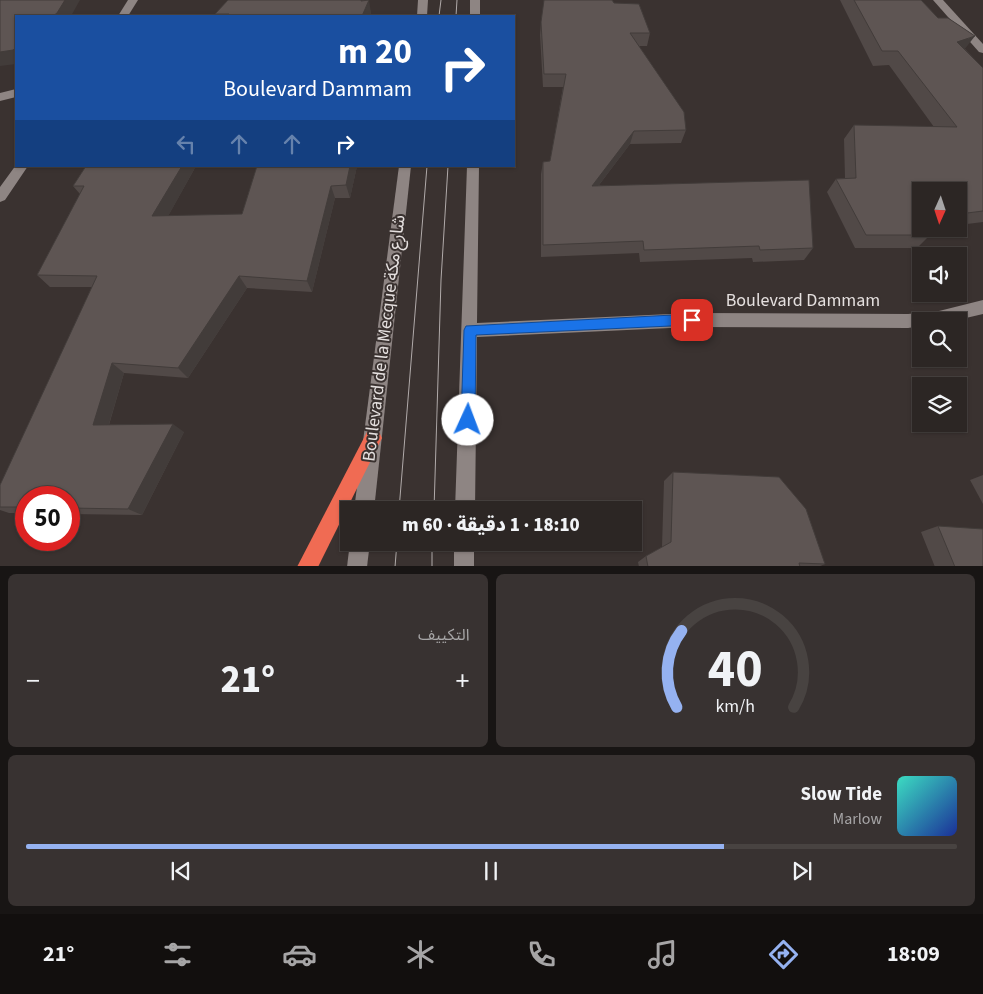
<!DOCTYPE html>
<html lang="ar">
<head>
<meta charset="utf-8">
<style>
  :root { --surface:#2c2624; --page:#383231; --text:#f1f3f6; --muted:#a6a5a6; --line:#484341; --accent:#95b2f1 }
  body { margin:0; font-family:"Source Sans 3","Noto Sans Arabic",sans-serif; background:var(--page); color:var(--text); direction:rtl; height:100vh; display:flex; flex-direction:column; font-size:19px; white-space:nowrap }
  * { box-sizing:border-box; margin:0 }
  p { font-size:16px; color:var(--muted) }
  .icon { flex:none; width:28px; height:28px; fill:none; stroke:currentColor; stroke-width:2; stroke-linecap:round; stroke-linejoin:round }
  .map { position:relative; height:566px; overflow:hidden; direction:ltr }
  .panel { display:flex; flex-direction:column; gap:8px; padding:8px; background:#181514; flex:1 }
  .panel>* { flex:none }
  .top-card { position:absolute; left:15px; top:15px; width:500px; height:152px; border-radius:0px; box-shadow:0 1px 4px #0004,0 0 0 1px var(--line); direction:rtl; background:#1a4fa0; color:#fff; overflow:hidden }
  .needle { width:32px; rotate:183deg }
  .controls { position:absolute; left:912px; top:182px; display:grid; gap:10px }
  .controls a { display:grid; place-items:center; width:55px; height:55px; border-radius:0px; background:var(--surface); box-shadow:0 1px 4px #0004,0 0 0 1px var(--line); font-size:25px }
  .speed { position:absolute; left:15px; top:486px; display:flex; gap:10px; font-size:25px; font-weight:700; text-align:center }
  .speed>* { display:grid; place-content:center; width:65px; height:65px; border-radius:50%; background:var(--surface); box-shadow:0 1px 4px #0004,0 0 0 1px var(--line); line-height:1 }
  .speed .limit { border:8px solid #d22; background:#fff; color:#111 }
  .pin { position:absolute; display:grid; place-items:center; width:42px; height:42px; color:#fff; margin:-21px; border-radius:10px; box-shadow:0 2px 8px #0006 }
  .me { position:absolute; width:55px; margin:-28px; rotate:2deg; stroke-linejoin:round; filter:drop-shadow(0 0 4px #0008) }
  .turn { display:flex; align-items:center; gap:18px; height:105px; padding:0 20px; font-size:22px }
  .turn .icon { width:65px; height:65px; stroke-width:2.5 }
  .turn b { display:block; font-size:35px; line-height:42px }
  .lanes { display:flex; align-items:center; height:48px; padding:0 20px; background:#0003; justify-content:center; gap:25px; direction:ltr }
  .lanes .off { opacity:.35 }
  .big { font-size:38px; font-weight:800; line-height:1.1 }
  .panel .tile { flex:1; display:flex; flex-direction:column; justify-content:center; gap:8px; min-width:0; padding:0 18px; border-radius:8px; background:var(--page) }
  .panel .dial { align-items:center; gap:0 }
  .dial svg { height:130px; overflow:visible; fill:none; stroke:var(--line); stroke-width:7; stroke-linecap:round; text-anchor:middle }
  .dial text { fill:var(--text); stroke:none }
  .song { display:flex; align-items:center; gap:15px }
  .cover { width:60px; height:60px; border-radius:8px; background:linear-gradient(135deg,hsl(170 70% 55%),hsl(230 70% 35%)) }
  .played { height:5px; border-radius:2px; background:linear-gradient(90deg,var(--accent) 75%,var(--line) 75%) }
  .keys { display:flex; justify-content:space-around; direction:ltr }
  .heat { display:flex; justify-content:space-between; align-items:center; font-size:28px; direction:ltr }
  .panel .tiles { flex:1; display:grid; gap:8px; grid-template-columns:1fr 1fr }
  .tile:last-child { grid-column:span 2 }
  .trip { position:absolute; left:340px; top:501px; width:302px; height:50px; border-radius:0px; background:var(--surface); box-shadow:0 1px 4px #0004,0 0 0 1px var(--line); font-weight:800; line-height:50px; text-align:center; direction:rtl }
  .tab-bar { display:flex; height:80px; justify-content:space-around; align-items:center; background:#120f0e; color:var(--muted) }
  .tab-bar .icon { width:35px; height:35px }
  .tab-bar .current { color:var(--accent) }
  .tab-bar b { font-size:22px; color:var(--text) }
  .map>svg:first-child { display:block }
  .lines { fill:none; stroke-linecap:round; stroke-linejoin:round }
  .street { fill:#8e8583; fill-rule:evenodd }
  .secondary { fill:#8e8583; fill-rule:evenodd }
  .highway { fill:#f06b53; fill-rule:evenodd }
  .tram { stroke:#b1abaa; stroke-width:1 }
  .wall { fill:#514947 }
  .shaded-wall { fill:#423c3a }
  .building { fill:#5e5553; stroke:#423c3a }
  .route { fill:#1a73e8; stroke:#114b97 }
  .labels { text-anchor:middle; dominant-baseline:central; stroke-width:4; stroke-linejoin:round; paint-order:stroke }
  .street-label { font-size:18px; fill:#e5e0df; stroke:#3a3230 }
</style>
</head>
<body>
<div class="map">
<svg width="983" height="567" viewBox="0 0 983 567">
  <rect width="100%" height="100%" fill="#3a3230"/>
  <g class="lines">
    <!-- street -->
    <g class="street">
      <path d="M128,0H138L128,16H118Z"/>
      <path d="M933,0H943L983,44V53L979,52Z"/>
      <path d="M16,89V97L0,101V93Z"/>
      <path d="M16,165V166H28L5,200L0,202V187Z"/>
    </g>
    <!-- secondary -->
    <g class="secondary">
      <path d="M418,0H428L427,16H417Z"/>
      <rect x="470" y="0" width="10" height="16"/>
      <path d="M399,166H411L374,510H354Z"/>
      <path d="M467,166H479L477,323L692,313L908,314L939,311L983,300V314L953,321H921V326L908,328L692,327L477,337L475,510H455Z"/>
      <path d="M350,542H370L367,567H347Z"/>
      <rect x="454" y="542" width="20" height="25"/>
    </g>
    <!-- highway -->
    <path class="highway" d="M373,429L379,432L382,438L318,567H297L367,432Z"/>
    <!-- tram -->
    <g class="tram">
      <path d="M439,16L441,0"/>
      <path d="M456,16L457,0"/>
      <path d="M399,510L427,166"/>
      <path d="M434,510L441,280L448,166"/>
      <path d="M432,542V567"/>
      <path d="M395,567L397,542"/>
    </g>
  </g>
  <!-- wall -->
  <g class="wall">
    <path d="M367,0L371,13L370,16H216L215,14Z"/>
    <path d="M840,0H921L965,49L983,68V222L959,225V191H921V229H935L927,230L930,235L917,248H855L827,192L836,179L845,178L844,139L854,125L934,127L889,65L873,66Z"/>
    <path d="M541,22L650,33L647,46H639L686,130L681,143L630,144L599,185L813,248L804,260L753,262L752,258L640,262L639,253L541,257V174L543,162L550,161L563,87H543L540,35Z"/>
    <path d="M86,166H196L168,216L242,214L257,166H357L350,198H335L312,292L247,288L188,378L124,373L109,425L184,432L142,515L69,514V498H26V513H9L0,510V485L92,287H50L37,275L80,194L73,186Z"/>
    <path d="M673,472L825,564L818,567H639L638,562L646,556L662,547L664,481Z"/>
    <path d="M983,475V504L970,480Z"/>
    <path d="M938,526L983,567H935L921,532Z"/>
  </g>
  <!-- shaded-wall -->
  <g class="shaded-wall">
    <path d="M65,0H80L71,16H53Z"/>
    <path d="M369,0L371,13L370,16H362Z"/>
    <path d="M975,36L964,50L957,42Z"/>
    <path d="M16,48V64L0,66V52Z"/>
    <path d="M634,131L630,144L589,198L592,186Z"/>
    <path d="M182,166H196L161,229L152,216Z"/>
    <path d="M350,166H357L350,198L346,185Z"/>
    <path d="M331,186L335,198L312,292L307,281Z"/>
    <path d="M239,276L247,288L188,378L178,368Z"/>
    <path d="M112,363L124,373L106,434L93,425Z"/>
    <path d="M173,424L184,432L142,515L128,509Z"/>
  </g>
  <!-- building -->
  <g class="building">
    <path d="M0,0H65L57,13L53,16H16V48L13,50L0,52Z"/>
    <path d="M228,0H361V1L369,0L362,16H228L229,14H215Z"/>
    <path d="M544,0H612L614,3L639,4L650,33H630L684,112L686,130L634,131L592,186L809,180L813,248L760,250L759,246L644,250L643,241L543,245V162L550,161L566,74H544L541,22Z"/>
    <path d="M854,0H921L938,18H948L975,36L957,42L983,68V211L959,214V191H921V229H927L930,235H866L836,179L856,178L854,125L957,127L898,51H882Z"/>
    <path d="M86,166H182L152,216L242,214L257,166H350L346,185L331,186L307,281L239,276L178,368L112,363L93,425L173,424L128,509L69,508V498H26V507H0V485L97,276L37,275L84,186H73Z"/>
    <path d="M673,472L779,477L806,509L825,564L799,563L800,567H648L646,556L671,542Z"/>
    <path d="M938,526L983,529V567H955Z"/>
  </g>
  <!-- route -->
  <path class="route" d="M692,314L696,316L697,320L696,323L692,325L476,335L475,420L473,425L468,426L463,425L461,420L464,330L466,326Z"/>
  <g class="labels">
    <!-- street labels -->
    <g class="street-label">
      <text x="803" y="300">Boulevard Dammam</text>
      <text transform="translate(384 338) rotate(-83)">Boulevard de la Mecque شارع مكة</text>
    </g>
  </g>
</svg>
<div class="controls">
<a><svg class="needle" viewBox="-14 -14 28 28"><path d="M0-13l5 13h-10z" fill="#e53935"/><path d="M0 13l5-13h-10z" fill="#a6a5a6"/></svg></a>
<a><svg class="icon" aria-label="sound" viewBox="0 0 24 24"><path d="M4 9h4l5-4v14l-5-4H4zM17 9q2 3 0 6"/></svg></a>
<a><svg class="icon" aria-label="search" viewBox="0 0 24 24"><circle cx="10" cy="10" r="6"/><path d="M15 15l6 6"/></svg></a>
<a><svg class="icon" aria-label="layers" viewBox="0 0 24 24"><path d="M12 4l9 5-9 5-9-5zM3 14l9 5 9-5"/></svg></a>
</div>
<div class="speed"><div class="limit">50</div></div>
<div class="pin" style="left:692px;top:320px;background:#d93025"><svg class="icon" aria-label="arrive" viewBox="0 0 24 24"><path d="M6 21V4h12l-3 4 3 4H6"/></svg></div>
<svg class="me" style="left:468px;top:420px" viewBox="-20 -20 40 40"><circle r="19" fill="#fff"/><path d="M0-13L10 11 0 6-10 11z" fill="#1a73e8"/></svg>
<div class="trip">18:10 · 1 دقيقة · 60 m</div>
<div class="top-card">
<div class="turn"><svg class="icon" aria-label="right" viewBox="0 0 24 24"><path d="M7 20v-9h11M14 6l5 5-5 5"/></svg><div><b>20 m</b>Boulevard Dammam</div></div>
<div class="lanes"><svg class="icon off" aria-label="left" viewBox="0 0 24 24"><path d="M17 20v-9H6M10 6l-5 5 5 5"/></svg><svg class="icon off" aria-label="ahead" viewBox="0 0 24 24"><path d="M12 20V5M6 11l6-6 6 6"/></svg><svg class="icon off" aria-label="ahead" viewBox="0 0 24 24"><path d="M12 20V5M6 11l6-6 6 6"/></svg><svg class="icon" aria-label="right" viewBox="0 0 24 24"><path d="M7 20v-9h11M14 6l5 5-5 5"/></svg></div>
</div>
</div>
<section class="panel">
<div class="tiles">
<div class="tile dial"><svg viewBox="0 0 100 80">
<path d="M14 69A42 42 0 1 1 86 69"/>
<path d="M14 69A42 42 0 0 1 17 22" stroke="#95b2f1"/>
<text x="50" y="56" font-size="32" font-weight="700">40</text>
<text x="50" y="72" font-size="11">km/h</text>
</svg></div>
<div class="tile"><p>التكييف</p>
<div class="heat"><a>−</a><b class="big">21°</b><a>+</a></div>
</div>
<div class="tile">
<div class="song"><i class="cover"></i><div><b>Slow Tide</b><p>Marlow</p></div></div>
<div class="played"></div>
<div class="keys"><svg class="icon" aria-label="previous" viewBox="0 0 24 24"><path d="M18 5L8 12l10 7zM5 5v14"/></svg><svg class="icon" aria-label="pause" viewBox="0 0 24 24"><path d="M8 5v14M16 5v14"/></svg><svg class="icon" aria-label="next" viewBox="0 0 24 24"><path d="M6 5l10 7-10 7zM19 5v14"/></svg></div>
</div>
</div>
</section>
<nav class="tab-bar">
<b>18:09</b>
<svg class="icon current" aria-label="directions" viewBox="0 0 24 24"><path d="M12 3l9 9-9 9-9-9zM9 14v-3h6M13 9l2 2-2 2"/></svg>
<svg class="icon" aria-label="music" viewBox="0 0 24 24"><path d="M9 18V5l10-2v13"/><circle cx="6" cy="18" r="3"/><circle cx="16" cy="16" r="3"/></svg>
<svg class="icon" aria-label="phone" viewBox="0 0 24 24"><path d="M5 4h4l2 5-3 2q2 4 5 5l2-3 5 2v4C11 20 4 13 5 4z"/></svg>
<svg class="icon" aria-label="climate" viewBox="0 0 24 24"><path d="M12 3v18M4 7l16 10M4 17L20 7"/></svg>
<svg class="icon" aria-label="car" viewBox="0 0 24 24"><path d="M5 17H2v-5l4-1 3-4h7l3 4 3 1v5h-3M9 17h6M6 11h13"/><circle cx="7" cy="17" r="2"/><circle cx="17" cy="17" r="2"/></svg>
<svg class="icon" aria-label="filters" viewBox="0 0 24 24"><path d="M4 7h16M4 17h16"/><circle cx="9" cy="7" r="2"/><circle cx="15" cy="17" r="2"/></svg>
<b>21°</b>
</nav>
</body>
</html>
